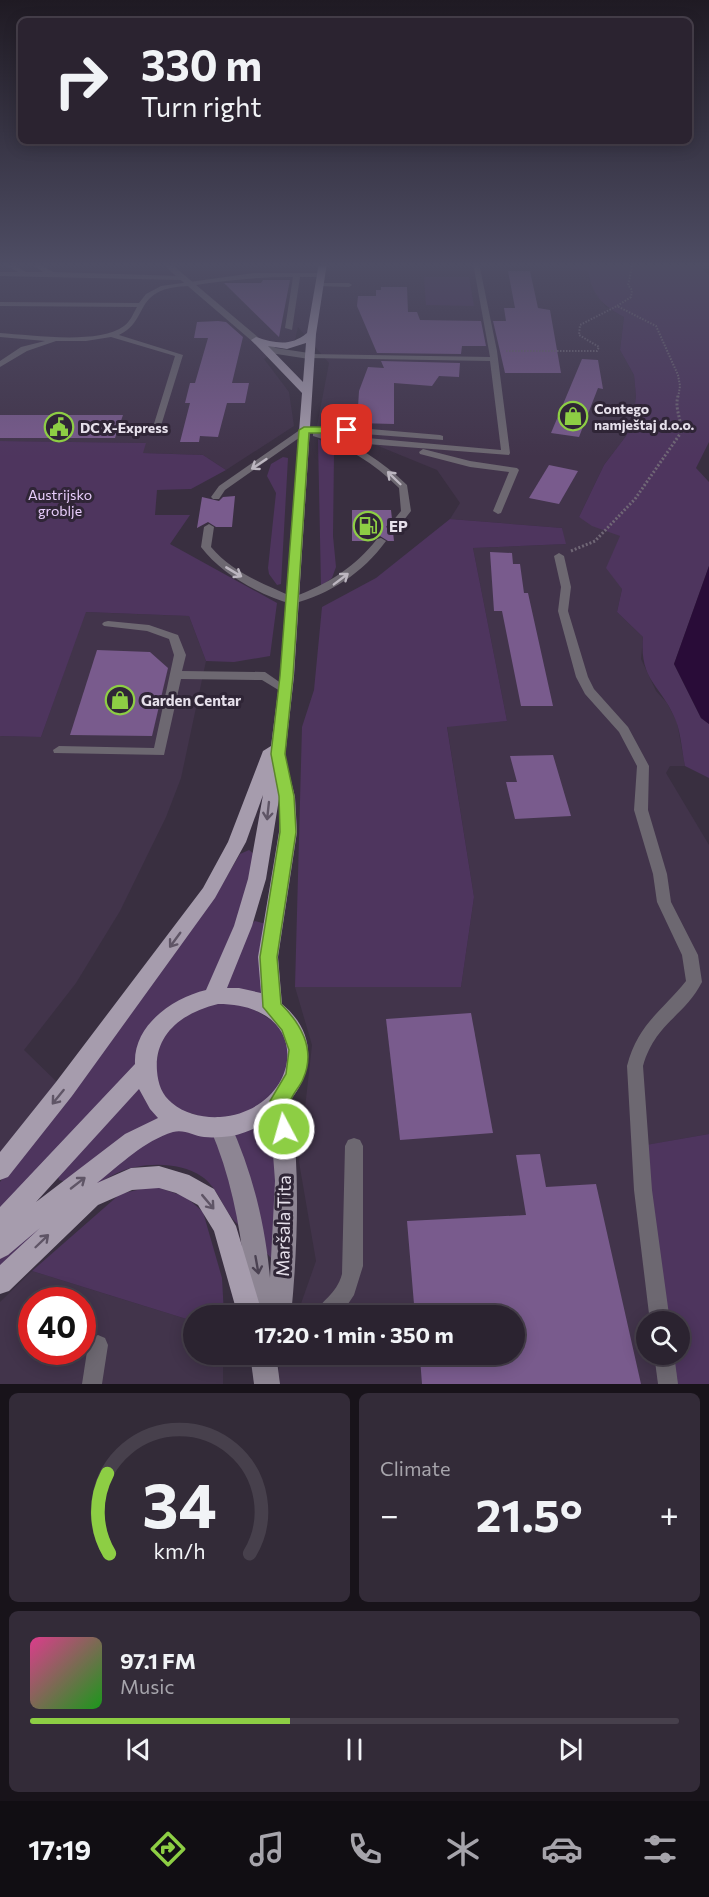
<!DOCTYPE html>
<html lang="en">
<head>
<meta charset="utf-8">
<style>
  :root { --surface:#2b2330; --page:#332b38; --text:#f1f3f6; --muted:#a6a4ab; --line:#47404c; --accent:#8dce44 }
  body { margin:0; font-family:Commissioner,sans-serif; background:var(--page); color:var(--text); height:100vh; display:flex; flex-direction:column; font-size:22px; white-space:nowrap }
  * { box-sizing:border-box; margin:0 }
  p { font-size:20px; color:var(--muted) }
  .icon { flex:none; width:33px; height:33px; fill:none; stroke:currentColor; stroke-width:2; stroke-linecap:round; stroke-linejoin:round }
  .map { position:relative; height:1384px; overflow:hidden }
  .drawer { display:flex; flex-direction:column; gap:9px; padding:9px; background:#18131a; flex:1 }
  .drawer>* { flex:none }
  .hud { position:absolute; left:18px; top:18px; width:674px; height:126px; border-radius:9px; box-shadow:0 3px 15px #0003,0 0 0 2px var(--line); background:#2b2330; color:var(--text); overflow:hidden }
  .buttons { position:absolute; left:636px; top:1311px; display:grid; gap:12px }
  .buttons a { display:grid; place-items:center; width:54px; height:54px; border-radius:50%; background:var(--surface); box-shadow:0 3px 15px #0003,0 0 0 2px var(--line); font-size:30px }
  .speed { position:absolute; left:18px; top:1287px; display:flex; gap:12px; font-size:30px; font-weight:700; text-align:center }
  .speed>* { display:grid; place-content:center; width:78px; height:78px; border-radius:50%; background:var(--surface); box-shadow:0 3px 15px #0003,0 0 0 2px var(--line); line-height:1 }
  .speed .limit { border:9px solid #d22; background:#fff; color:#111 }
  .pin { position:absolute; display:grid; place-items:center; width:51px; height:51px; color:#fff; margin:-26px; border-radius:12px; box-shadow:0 3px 9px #0006 }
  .me { position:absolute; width:66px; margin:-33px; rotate:354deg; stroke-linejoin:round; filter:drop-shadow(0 0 4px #0008) }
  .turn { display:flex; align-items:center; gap:21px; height:126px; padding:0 24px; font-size:27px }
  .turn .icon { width:78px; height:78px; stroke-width:2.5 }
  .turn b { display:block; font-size:42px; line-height:51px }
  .big { font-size:45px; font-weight:700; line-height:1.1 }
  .drawer .widget { flex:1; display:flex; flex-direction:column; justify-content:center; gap:9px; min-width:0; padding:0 21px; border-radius:9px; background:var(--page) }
  .drawer .dial { align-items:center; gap:0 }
  .dial svg { height:156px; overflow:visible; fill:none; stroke:var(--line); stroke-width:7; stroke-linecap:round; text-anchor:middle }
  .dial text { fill:var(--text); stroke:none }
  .song { display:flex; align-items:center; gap:18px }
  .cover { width:72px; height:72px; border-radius:9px; background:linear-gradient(135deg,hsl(330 70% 55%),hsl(120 70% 35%)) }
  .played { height:6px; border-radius:3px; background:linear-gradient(90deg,var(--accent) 40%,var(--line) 40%) }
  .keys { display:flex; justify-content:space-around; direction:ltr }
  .heat { display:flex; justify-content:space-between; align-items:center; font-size:33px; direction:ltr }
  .drawer .tiles { flex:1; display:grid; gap:9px; grid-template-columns:1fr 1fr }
  .widget:last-child { grid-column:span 2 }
  .trip { position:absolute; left:183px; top:1305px; width:342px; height:60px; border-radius:30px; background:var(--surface); box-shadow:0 3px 15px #0003,0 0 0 2px var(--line); font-weight:700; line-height:60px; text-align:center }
  .tab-bar { display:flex; height:96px; justify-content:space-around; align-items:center; background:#110e13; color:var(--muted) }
  .tab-bar .icon { width:42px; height:42px }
  .tab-bar .selected { color:var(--accent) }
  .tab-bar b { font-size:27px; color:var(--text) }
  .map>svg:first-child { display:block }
  .built { fill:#42344b; fill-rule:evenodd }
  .green { fill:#4e355e }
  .water { fill:#290c38 }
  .building { fill:#795b8d }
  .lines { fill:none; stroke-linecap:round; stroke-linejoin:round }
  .path-far1 { stroke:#706776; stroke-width:2; stroke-dasharray:1.5 1.5; stroke-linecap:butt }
  .path { stroke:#706776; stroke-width:3; stroke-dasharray:2 2; stroke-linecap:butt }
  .lane { fill:#6d6871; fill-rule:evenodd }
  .street { fill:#6d6871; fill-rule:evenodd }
  .secondary { fill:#8d8593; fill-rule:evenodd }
  .primary { fill:#a69cad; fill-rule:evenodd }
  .oneway { stroke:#bcb6c0 }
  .oneway2 { stroke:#5f5566 }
  .oneway3 { stroke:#4b4252 }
  .route { fill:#8dce44; stroke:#5c862c; stroke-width:1.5 }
  .labels { text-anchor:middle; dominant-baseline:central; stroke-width:6; stroke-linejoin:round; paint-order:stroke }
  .far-poi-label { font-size:14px; font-weight:bold; fill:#e6e0eb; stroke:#2f2536; text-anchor:start }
  .far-park-label { font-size:14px; fill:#eacffe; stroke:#2f2536 }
  .poi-label { font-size:15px; font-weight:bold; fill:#e6e0eb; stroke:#2f2536; text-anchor:start }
  .near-street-label { font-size:18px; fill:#e6e0eb; stroke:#2f2536 }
</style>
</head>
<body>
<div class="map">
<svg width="709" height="1384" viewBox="0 0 709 1384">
  <rect width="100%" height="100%" fill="#392f40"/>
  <!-- built -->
  <g class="built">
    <path d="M0,263H541V265L588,271L589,279L605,306L624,317L620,350L634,375L636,396L633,420L626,436L604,465L579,517L621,536L622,589L617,612L643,637L641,659L656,691L667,703L677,722L685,766H670L666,773L709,845V1134L641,1146L660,1321L646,1322V1354L664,1355L668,1384H273L284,1355L514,1354V1316L297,1315L316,1261L299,1162L312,1045L295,987H461L474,897L447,726L507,721L473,548L565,544L562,528L450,519L460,503L437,470L366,441L317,426L329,363L298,327L295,340L264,359L289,392L294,426L226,470L203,455L142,453L145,443L0,441Z"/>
    <path d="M85,612L189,616L206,661L181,778L166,817L120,911L76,983L24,1050L64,1089L0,1169V736L41,737Z"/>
    <path d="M32,1271L193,1321L194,1354L223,1355V1384H0V1302ZM32,1300H82V1352H32Z"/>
  </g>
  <!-- green -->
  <g class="green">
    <path d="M541,263H696L709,275V442L696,468L709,482V566L674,664L701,718L709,724V778L685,766C682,752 681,734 676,721C662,685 639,682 643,637L617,612L622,589L606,568L620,536L592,526L579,517L604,465L626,436L633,420L636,396L634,375L620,350L624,317C603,306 592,295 588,271L541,265Z"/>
    <path d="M424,277H469L474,306L426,305Z"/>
    <path d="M318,439L329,444L334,453L333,536L336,567L332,578L321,586Z"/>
    <path d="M0,441L146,443L143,453L203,455L226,470L191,489L157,490L155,515H190L170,544L277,603L270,656L234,662L206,661L189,616L86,612L41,737L0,736Z"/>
    <path d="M283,457L288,458L281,584L277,585L269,574L268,568L276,493L267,476L271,464Z"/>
    <path d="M450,519L562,528L566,544L473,548L507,721L447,727L474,897L461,987H295L302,727L314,690L322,607L376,578Z"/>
    <path d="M249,850L255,855L256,876L213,992L190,999L141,1069L0,1212V1182L214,898L240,854Z"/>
    <path d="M255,921L266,924L268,1002L217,993L251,924Z"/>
    <path d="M237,999L289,1031L293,1070L266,1107L220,1122L176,1109L161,1095L154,1076L161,1037L193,1007Z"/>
    <path d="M143,1074L177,1120L67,1182L59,1180L57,1172Z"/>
    <path d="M277,1106V1245L271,1258L262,1248L226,1130Z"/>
    <path d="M180,1126L216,1134L244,1229C224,1217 221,1189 201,1176C179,1161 140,1162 117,1173C76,1193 35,1238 0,1268V1257L145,1139Z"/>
    <path d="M709,1134V1384H668L664,1355L680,1354V1322L660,1321L640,1146Z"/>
    <path d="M154,1186L186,1197L203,1212L222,1278L224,1315L194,1316L193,1321L32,1271L120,1194Z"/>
  </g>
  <!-- water -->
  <path class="water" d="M709,566V724L701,718L674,664Z"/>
  <!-- building -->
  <g class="building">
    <path d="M508,271H530L538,308L550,310L561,373H505L493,321H506L504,308H515Z"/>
    <path d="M263,280H290L279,337L224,283H261Z"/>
    <path d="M381,287H407L408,312H417L420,320L481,321L486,346H462L461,354L377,353L357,306L358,296H376V290H381Z"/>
    <path d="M218,321L226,322L243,337L232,383H249L245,403H227L218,437L200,436L199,442H180L190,403H185L190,383H195L208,338H194L197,322Z"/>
    <path d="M582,359L598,360L603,389L598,388L579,437L551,433Z"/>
    <path d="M381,361L460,363L459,377L439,376L432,386L394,383V424L357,423L359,391L368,367L384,368Z"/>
    <path d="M0,415H123L115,438H0Z"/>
    <path d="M549,465L578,471L559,504L529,498Z"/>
    <path d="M235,496L232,527H216L208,522L197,528L202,497L219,501L223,497Z"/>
    <path d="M352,510H391L392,519L386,527L393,532L394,541H388L380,536L372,541H352Z"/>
    <path d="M490,552L512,553L513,564H520L524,593H528L553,706H521L502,611H494Z"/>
    <path d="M97,650L150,652L168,668L152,736L70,735Z"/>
    <path d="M553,755L571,816L515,819L506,782H517L510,756Z"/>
    <path d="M471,1013L493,1133L400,1140L386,1019Z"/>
    <path d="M540,1154L546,1187L596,1184L641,1384H422L420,1358H438V1354H514V1316H415L407,1221L526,1215L516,1155Z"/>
  </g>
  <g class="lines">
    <!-- path-far1 -->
    <g class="path-far1">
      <path d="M633,263L628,285L632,290L631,297L617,306L656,326L678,375L680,386L678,398"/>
      <path d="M506,351H597L599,347L579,335L580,325L617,306"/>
    </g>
    <!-- path -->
    <path class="path" d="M571,551L595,541L635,499L680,434C683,420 674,410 678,396"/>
    <!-- lane -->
    <g class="lane">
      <path d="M2,263H10L26,272H43L31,263H38L53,272L181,276L184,278L181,280L0,276V272H18Z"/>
      <path d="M473,263H479L497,351L510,453L509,455L354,443L344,439L343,433H321C355,443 382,461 407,485L411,511L397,529L393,530L388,527L401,511L399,488C374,463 347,446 313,436V433H306L225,490L219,499H213L211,497L219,486L304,427H347L440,435L443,436V440L351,433V436L356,437L501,450L490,361L309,358L305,356L309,354L490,357Z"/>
      <path d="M254,273H321L324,275L321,277H300L292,330L285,328L293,277C260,277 228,280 196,285C182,287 167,286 155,294C138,305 142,324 119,335L183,355L160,429L153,427L175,356L111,337L86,341H56L27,351L0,367V361L21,347L45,341L0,337V333C31,335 99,345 124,326C130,322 133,314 137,307L0,306V302L139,303L146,294L161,286Z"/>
      <path d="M319,283H349L352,285L349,287L317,286V284Z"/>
      <path d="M423,449L470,461L517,468L519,470L501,513L498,514L493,511L509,472L470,467L420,454L419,452Z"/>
      <path d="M209,524L214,527L211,547C232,572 263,584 293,597C327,585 355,567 377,539L381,538L386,541C363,573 330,594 292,604C260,595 221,574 201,547L204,527Z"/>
      <path d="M559,553L564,556L571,587L568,611L588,677L594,689L628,727L649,766L648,810L667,874L671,902L698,955L702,982C685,1016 655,1023 643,1066L652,1190L670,1322H650L634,1190L627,1066C638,1024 661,1012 686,981L682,955L657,902L653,874L634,810L637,766L619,732L585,694L576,677L558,611L561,587L554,556Z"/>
      <path d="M108,621L149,625L178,635L186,655L182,671L265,672L291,690L285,694L262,680L181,679L164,755L54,753L53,750L59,746L154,748L174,655L169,639L147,631L104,626L102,624L104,622Z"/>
      <path d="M354,1138L360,1140L363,1146V1266L354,1295L340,1316H314C321,1299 336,1296 342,1274L345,1146L348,1140Z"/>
      <path d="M98,1335L105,1338L108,1345L102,1384H82L88,1345L91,1338Z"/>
      <path d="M654,1354H674L678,1384H658Z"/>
    </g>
    <!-- street -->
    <path class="street" d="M161,263H170L259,338L276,348L309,353L314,356L309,359L270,353L253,342Z"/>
    <!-- secondary -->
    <g class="secondary">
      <path d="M280,1091L288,1094L291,1101C300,1173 298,1244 291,1316H249C244,1250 236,1188 210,1128L213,1121L221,1118L229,1121C252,1171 265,1222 270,1278L275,1181L269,1101L272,1094Z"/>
      <path d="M250,1354H276L280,1384H254Z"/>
    </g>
    <!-- primary -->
    <path class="primary" d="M319,263H327L316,334L294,676L285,757L295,797L297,832L278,957L282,1004C340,1052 292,1123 232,1136C223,1137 213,1138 204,1137C193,1136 185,1129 173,1132C144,1141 121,1164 97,1183L131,1168L159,1166L189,1175L214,1189L236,1226L263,1316H238L214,1231L198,1205L176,1193L159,1188L132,1190L98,1205L9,1291L0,1294V1265L40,1228L8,1255L0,1259V1207L135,1064C133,1025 173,998 206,990L234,926L248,879L263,795L246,842L215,898L72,1096L8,1177L0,1180V1152L56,1082L203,888L228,842L263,751L271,746L280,676L302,393L251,340L256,337C275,343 290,347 307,333ZM306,343L303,382L268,346L287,349ZM279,799V832L258,957L261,993L239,988H227L252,926L266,879ZM218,1004C319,1004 301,1111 220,1117C203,1118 185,1114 172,1103C162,1095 158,1084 157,1071C154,1033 184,1012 218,1004ZM139,1089L150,1109L158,1118L125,1134L36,1202Z"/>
  </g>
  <!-- one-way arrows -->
  <defs><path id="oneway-shaft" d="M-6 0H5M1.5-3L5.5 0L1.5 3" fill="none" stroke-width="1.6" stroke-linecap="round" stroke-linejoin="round" transform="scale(1.5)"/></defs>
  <g class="oneway">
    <use href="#oneway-shaft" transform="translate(259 464) rotate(146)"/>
    <use href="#oneway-shaft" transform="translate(394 478) rotate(-136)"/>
    <use href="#oneway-shaft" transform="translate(234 572) rotate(31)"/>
    <use href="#oneway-shaft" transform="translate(341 579) rotate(-37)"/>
  </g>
  <g class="oneway2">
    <use href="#oneway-shaft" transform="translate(268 811) rotate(96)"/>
    <use href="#oneway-shaft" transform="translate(175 940) rotate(126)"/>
    <use href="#oneway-shaft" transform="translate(58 1097) rotate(129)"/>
    <use href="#oneway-shaft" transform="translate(78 1183) rotate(-38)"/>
    <use href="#oneway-shaft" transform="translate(208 1202) rotate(50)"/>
    <use href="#oneway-shaft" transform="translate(42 1241) rotate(-44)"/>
  </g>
  <use class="oneway3" href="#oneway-shaft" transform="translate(257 1265) rotate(80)"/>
  <!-- sky -->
  <linearGradient id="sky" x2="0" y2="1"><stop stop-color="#1f1a23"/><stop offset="0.58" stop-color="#4e4d64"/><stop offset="1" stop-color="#4e4d64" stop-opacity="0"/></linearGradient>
  <rect width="709" height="457" fill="url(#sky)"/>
  <!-- route -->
  <path class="route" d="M304,427H347L352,430L347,433H309L293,676L285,754L294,796L296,832L277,957L281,1004C301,1024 316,1050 303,1079C300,1087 291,1095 290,1103C288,1115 296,1124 291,1135L284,1138L276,1135L270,1101L286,1074L289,1050L282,1030L263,1007L260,957L280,832L279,796L271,754L280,676L299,430Z"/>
  <!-- icons -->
  <defs>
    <g id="shop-ring" transform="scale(1.5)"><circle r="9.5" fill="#2f2536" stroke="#8dce44" stroke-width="1.5"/><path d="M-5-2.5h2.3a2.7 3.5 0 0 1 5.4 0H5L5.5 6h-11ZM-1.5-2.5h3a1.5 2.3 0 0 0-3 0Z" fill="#8dce44"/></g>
    <g id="civic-ring" transform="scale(1.5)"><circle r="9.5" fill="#2f2536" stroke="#8dce44" stroke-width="1.5"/><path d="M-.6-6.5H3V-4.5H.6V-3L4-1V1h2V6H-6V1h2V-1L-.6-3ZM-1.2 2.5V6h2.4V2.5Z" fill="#8dce44"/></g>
    <g id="fuel-ring" transform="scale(1.5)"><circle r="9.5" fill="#2f2536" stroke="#8dce44" stroke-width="1.5"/><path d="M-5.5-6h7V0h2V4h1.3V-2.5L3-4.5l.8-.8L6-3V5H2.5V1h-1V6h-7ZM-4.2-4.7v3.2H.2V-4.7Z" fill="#8dce44"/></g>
  </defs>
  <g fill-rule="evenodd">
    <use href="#shop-ring" x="573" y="416"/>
    <use href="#civic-ring" x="59" y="427"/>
    <use href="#fuel-ring" x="368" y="526"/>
    <use href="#shop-ring" x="120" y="700"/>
  </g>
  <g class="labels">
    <!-- far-poi labels -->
    <g class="far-poi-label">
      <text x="594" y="408">Contego<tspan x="594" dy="16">namještaj d.o.o.</tspan></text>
      <text x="80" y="427">DC X-Express</text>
    </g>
    <!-- far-park labels -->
    <g class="far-park-label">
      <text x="60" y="494">Austrijsko<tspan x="60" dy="16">groblje</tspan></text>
    </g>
    <!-- poi labels -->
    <g class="poi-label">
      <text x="389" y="526">EP</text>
      <text x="141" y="700">Garden Centar</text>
    </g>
    <!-- near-street labels -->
    <g class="near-street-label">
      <text transform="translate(283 1226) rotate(-89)">Maršala Tita</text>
    </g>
  </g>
</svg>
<div class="buttons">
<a><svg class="icon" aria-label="search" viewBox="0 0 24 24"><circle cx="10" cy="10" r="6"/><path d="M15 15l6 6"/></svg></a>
</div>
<div class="speed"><div class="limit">40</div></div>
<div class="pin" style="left:347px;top:430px;background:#d93025"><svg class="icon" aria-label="arrive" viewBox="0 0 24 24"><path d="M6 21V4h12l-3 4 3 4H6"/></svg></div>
<svg class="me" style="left:284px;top:1129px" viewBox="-20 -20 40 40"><circle r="17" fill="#8dce44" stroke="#fff" stroke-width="3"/><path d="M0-11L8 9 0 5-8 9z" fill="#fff"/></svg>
<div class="trip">17:20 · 1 min · 350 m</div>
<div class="hud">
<div class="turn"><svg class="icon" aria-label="right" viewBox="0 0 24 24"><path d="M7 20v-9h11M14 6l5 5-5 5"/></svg><div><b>330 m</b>Turn right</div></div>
</div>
</div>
<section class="drawer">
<div class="tiles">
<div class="widget dial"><svg viewBox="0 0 100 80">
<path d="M14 69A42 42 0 1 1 86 69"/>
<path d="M14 69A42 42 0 0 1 13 28" stroke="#8dce44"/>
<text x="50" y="56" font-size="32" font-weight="700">34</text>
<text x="50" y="72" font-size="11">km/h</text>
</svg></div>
<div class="widget"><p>Climate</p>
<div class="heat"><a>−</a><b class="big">21.5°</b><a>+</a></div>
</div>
<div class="widget">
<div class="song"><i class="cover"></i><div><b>97.1 FM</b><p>Music</p></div></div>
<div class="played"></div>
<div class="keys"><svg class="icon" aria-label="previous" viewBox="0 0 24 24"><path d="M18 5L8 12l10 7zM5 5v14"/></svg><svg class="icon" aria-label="pause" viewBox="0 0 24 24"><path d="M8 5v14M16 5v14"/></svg><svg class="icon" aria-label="next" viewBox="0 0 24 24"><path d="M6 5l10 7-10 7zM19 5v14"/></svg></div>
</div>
</div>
</section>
<nav class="tab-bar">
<b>17:19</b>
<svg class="icon selected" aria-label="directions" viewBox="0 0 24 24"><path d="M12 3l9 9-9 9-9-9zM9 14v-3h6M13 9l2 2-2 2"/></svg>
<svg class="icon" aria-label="music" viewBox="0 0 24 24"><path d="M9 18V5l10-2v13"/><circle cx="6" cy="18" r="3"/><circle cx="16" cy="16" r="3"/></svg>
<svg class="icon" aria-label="phone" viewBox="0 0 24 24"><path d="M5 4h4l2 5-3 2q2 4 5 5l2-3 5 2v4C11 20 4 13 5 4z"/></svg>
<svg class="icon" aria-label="climate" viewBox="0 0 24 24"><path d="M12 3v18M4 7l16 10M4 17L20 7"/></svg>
<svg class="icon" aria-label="car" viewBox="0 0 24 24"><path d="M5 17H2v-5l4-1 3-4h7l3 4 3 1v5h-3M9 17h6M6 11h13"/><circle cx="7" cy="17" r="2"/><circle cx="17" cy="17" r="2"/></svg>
<svg class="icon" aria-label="filters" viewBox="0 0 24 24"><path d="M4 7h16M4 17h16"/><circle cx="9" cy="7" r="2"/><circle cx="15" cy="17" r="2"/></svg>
</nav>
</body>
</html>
